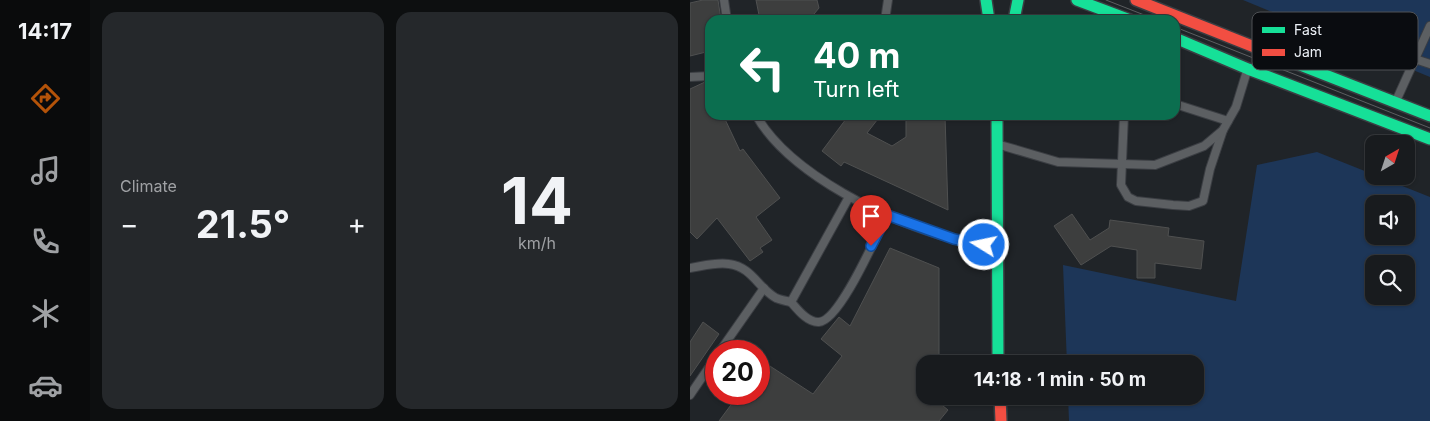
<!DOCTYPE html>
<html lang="en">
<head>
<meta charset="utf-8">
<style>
  :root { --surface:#181b1e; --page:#25282b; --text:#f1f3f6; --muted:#9fa1a4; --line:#36393c; --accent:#b45309 }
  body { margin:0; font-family:Inter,sans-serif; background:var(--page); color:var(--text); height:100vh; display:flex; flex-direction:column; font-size:19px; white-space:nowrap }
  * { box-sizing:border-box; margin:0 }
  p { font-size:16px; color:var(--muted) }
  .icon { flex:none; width:28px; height:28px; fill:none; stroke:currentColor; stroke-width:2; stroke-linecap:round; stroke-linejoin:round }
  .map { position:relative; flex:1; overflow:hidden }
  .sheet { display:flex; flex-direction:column; gap:12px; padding:12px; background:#0d0f10; width:600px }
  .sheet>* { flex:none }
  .guide { position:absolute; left:15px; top:15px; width:475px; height:105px; border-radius:15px; box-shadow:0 1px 4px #0004,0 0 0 1px var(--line); background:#0b6e4f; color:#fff; overflow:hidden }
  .needle { width:32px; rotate:39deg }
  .buttons { position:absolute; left:675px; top:135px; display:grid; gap:10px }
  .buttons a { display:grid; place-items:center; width:50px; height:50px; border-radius:10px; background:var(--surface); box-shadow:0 1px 4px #0004,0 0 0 1px var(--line); font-size:25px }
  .speed { position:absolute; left:15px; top:340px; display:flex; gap:10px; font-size:25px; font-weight:700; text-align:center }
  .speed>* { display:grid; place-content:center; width:65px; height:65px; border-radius:50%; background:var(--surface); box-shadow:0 1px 4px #0004,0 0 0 1px var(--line); line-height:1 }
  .speed .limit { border:8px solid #d22; background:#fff; color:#111 }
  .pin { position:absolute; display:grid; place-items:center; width:42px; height:42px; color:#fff; margin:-51px -21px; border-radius:50% 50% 50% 0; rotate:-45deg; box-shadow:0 0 5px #0007 }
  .pin .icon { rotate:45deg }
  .me { position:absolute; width:55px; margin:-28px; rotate:280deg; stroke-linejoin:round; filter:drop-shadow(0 0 4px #0008) }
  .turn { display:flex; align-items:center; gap:18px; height:105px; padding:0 25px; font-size:22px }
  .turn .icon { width:65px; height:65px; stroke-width:2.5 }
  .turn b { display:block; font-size:35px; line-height:42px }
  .big { font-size:38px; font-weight:700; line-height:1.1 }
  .sheet .card { flex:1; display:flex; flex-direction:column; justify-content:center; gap:8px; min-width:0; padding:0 18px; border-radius:15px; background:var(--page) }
  .sheet .dial { align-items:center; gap:0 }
  .dial b { font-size:65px; line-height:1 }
  .heat { display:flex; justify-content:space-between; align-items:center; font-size:28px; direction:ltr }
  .sheet .tiles { flex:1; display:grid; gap:12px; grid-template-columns:repeat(2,1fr) }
  .trip { position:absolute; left:226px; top:355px; width:288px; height:50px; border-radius:15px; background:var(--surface); box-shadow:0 1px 4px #0004,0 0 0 1px var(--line); font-weight:700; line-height:50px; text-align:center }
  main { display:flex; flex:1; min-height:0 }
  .menu { display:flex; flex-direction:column; width:90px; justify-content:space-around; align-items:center; background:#0a0b0c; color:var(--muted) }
  .menu .icon { width:35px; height:35px }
  .menu .active { color:var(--accent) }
  .menu b { font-size:22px; color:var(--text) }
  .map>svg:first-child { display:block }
  .green { fill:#1d3658; fill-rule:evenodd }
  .building { fill:#3d3e3e; stroke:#4f5050 }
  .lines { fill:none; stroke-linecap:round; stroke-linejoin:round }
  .lane-casing { stroke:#3b3e43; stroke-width:10 }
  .fast-casing { stroke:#3b3e43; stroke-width:14 }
  .jam-casing { stroke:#3b3e43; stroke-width:14 }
  .lane { stroke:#5c5f62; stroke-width:8 }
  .fast { stroke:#16e098; stroke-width:11 }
  .jam { stroke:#f24e42; stroke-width:11 }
  .tram { stroke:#5c5e61; stroke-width:1 }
  .route-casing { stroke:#114b97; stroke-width:12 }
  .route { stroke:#1a73e8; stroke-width:9 }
  .key { fill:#0a0c10; stroke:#4e5155; stroke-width:1 }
  .key-label { font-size:14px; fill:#edf1f7 }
</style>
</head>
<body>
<main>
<nav class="menu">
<b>14:17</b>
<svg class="icon active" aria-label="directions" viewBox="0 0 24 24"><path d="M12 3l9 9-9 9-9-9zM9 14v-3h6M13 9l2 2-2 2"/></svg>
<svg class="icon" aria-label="music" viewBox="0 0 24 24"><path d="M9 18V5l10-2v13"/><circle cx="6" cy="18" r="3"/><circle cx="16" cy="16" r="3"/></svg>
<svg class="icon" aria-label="phone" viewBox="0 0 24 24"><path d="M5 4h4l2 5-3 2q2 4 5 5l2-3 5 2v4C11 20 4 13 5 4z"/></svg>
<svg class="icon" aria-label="climate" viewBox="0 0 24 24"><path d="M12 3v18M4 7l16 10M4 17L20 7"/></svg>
<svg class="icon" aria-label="car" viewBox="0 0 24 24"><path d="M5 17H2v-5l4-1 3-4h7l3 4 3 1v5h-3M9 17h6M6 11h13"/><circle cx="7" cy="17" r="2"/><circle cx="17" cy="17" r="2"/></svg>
</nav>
<section class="sheet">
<div class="tiles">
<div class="card"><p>Climate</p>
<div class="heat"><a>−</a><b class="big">21.5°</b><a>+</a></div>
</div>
<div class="card dial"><b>14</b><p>km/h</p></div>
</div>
</section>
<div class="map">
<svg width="740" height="421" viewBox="0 0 740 421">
  <rect width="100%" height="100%" fill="#202428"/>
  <!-- green -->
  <g class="green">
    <path d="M553,0H740V77Z"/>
    <path d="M627,152L740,197V421H379L378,396H505V364H377L373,265L546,301L567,165ZM684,204H716V236H684ZM684,264H716V296H684Z"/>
  </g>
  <!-- building -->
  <g class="building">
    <path d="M13,0H28L31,20H20V51L0,56V3Z"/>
    <path d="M66,0H127L129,8L119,20H70Z"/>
    <path d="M15,82L20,94V115H33L50,151L53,149L90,198L66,217L82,240L70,248L73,252L60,261L27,218L7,239L0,232V89Z"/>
    <path d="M159,115H191L177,133L202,146L216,137V116H255L258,210L154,162L151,166L132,151Z"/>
    <path d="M382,214L400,240L419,228L420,220L479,228L478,236L514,241L511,269L465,263V278H447V250L421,246L391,265L364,226Z"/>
    <path d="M200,248L249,268V364H235V396H241L258,410L249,421H29L49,394H69V359L123,394L152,356L131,339L149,317L160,326Z"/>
    <path d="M13,322L29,334L0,376V342Z"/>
  </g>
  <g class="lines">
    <!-- lane casing -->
    <g class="lane-casing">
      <g id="lane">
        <path d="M34,0L37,20"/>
        <path d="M195,20L198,0"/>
        <path d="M725,59L740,64"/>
        <path d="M0,77L20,76"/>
        <path d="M706,101L740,26"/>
        <path d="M485,104L538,121"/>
        <path d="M66,115C99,174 200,223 264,239C277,243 291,244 305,247"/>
        <path d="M434,115L431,185L438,197L446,201L483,205L499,206L513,201L520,169L533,130"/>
        <path d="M310,145L368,162L465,165L514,146L533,130L546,107L557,71"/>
        <path d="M159,197L101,302C108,310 118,323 129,322C150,321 187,234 197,215"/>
        <path d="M0,268C13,266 26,262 39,264C62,267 68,288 86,298C91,300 96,301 101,302"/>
        <path d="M30,351L74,288"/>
        <path d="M0,395L26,357"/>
      </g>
    </g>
    <!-- fast casing -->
    <g class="fast-casing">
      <g id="fast">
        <path d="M296,0L299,20"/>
        <path d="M387,0L440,20"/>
        <path d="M324,20L328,0"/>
        <path d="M485,38L558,69L740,139"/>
        <path d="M592,58L740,116"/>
        <path d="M307,115L308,364"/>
      </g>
    </g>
    <!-- jam casing -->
    <g class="jam-casing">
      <g id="jam">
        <path d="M446,0L592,58"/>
        <path d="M310,396L311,421"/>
      </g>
    </g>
    <!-- lane -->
    <use href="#lane" class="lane"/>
    <!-- fast -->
    <use href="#fast" class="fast"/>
    <!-- jam -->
    <use href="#jam" class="jam"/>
    <!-- tram -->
    <g class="tram">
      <path d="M416,0L467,20"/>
      <path d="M485,27L740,128"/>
    </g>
  </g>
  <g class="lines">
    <!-- route casing -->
    <g class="route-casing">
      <path id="route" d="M181,246L197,215L264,239L294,245"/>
    </g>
    <!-- route -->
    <use href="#route" class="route"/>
  </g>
  <!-- legend -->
  <rect x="562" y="12" width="166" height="58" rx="8" class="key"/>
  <rect x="572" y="27" width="23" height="6" fill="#16e098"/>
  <rect x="572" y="49" width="23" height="7" fill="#f24e42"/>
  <g class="key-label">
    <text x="604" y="35">Fast</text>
    <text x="604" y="57">Jam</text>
  </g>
</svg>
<div class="buttons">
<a><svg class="needle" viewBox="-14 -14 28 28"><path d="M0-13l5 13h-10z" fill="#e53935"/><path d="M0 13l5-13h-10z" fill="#9fa1a4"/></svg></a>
<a><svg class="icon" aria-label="sound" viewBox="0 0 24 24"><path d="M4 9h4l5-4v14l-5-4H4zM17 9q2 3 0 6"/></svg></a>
<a><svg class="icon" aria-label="search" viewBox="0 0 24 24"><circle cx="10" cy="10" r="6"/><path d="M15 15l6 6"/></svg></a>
</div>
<div class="speed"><div class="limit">20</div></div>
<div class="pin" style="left:181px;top:246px;background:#d93025"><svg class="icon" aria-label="arrive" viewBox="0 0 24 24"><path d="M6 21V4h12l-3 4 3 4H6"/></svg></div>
<svg class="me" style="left:294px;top:245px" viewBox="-20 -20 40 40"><circle r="17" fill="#1a73e8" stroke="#fff" stroke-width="3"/><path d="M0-11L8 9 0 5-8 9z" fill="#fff"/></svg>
<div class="trip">14:18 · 1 min · 50 m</div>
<div class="guide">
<div class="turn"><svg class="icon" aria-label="left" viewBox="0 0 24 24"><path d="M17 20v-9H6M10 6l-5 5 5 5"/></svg><div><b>40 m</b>Turn left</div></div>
</div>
</div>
</main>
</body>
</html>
